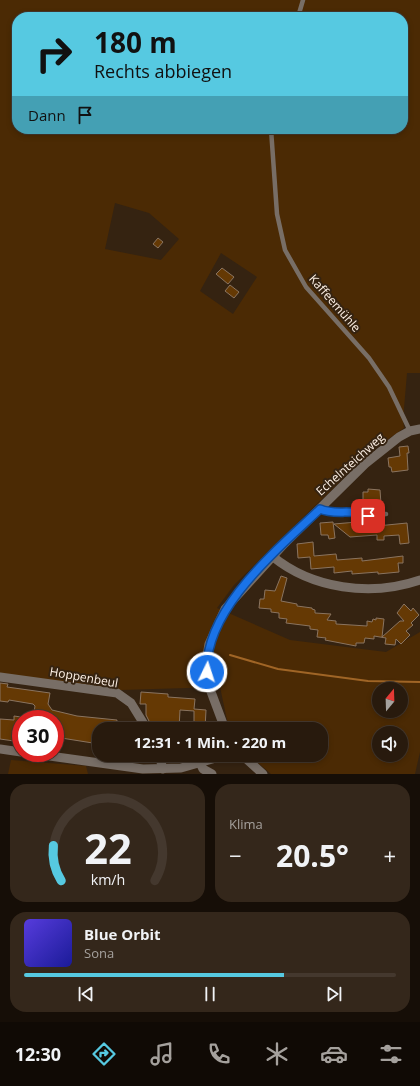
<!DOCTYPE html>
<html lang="de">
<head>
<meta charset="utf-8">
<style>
  :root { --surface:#281a0d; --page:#34271b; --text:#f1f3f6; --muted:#a5a19d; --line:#44382e; --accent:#56c9e1 }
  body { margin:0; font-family:"Open Sans",sans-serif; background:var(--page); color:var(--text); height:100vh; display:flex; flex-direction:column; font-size:15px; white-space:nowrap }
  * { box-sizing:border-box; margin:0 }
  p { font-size:13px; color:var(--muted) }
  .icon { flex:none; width:22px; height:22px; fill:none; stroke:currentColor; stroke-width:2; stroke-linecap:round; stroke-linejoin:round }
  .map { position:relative; height:774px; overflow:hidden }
  .drawer { display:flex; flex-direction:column; gap:10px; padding:10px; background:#160e07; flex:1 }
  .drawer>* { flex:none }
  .guide { position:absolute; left:12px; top:12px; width:396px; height:122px; border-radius:16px; box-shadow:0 2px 6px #0003,0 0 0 1px var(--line); background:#56c9e1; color:#111; overflow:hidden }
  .needle { width:26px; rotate:19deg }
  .fabs { position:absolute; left:372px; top:682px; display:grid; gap:8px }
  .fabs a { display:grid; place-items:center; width:36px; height:36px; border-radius:50%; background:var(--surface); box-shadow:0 2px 6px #0003,0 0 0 1px var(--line); font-size:20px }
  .speed { position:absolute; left:12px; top:710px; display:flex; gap:8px; font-size:20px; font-weight:700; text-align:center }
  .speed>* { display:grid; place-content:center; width:52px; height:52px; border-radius:50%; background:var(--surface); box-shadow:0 2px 6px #0003,0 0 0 1px var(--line); line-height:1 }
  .speed .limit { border:6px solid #d22; background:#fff; color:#111 }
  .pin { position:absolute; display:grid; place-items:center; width:34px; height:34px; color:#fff; margin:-17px; border-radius:8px; box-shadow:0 2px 6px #0006 }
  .me { position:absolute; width:44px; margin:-22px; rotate:4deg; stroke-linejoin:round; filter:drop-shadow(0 0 3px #0008) }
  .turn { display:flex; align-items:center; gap:14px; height:84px; padding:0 16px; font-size:18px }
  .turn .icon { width:52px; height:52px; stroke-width:2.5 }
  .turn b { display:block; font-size:28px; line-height:34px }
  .then { display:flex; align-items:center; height:38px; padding:0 16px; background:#0003; gap:8px; font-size:15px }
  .big { font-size:30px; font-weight:700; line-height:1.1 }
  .drawer .tile { flex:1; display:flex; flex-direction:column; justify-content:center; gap:6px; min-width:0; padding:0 14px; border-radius:16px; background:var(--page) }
  .drawer .dial { align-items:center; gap:0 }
  .dial svg { height:104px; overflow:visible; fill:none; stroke:var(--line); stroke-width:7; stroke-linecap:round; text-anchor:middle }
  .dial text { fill:var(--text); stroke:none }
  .song { display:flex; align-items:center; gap:12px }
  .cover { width:48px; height:48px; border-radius:6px; background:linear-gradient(135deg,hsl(250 70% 55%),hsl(240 70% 35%)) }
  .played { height:4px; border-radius:2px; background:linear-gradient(90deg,var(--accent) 70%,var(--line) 70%) }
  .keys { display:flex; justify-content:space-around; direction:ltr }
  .heat { display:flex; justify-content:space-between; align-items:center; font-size:22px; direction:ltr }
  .drawer .tiles { flex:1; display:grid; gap:10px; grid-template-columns:1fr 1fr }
  .tile:last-child { grid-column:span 2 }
  .trip { position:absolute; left:92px; top:722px; width:236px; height:40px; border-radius:16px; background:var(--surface); box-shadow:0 2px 6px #0003,0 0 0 1px var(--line); font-weight:700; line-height:40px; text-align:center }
  .menu { display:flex; height:64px; justify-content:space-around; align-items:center; background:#100a05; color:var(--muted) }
  .menu .icon { width:28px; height:28px }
  .menu .selected { color:var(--accent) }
  .menu b { font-size:18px; color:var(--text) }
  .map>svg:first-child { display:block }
  .green { fill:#4b2a04; fill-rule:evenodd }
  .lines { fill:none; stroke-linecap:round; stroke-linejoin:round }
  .stream { stroke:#a06526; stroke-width:2 }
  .building { fill:#653904; stroke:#8a7460 }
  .lane { stroke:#786e66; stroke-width:4.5 }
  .street { stroke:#786e66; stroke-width:9 }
  .route-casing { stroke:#114b97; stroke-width:10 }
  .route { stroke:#1a73e8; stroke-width:7 }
  .labels { text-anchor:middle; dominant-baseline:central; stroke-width:4; stroke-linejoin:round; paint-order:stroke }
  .street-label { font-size:12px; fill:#fef1e6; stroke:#352311 }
</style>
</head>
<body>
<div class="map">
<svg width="420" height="774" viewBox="0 0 420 774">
  <rect width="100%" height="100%" fill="#352311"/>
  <!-- green -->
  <g class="green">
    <path d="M0,0H420V373H407L403,420L404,428L370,452L234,585L217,608L290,640L386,652L420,632V752L415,774H271L249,755H321V729H229L220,687L121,690L0,674ZM17,17H403V129H17ZM115,203L149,213L179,239L161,260L105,249ZM221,253L257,277L233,314L200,291ZM379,689H401V711H379ZM379,733H401V755H379Z"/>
    <path d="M11,760L86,766L88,774H8Z"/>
  </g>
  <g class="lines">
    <!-- stream -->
    <path class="stream" d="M230,655L278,669L368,681L420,682"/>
  </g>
  <!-- building -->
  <g class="building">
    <path d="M158,238L163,242L158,248L153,244Z"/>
    <path d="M222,268L234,277L228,284L216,274Z"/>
    <path d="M230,285L239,292L234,298L225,291Z"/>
    <path d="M408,446L409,453H407L408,470L392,472L391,467H389L388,458L400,456L399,447Z"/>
    <path d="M368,489L380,490L381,504L371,505L370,500H363V492H368Z"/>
    <path d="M333,522L335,538L329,539L328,535H321L320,523Z"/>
    <path d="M357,522V528L407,523L409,543L400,544L399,535L384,536V540H377V535L350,537L334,524Z"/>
    <path d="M313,542L314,556L336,554L337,560L362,558V561L403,556V563H398L399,572L378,574V572L352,574V571L334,573V567L311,569L310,557L298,558L297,544Z"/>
    <path d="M281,576L287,578L281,601L297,604V606L312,608V609L315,610V613L331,614L327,620L336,621V624L367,626V621L372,622L373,619L376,620V618L384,619L382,637L400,621H404L397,613L404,604L411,611L413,608L419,615L411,623L413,625L406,631L410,635L401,644L396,639L395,645L385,644L386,638L374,636V639L365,638L364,643H356V646L325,640L326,638L317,637L318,630L310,629V626L286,623L287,619L279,618V613L271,612V609L259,608L260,599H264L265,590L275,591Z"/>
    <path d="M0,683L8,684L7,687L50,693L48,704L52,710L77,716L117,720L116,729H99V744L55,737V719H33L35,706L33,704L9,700L8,702L0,701Z"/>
    <path d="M141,692L168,694V697L195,699L194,709L206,710L205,729H194V711L180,710L179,729H153L146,715V704H140Z"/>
    <path d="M14,716L21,717V742L0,739V719L14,720Z"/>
  </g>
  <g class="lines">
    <!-- lane -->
    <g class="lane">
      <path d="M298,17L303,0"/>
      <path d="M271,129L277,214L285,250L306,287L369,358L389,387L410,431"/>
      <path d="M320,509L326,512H360L368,516L386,514"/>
    </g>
    <!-- street -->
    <g class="street">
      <path d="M272,556C312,589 371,597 420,580"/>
      <path d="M0,677L117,693L131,703L147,729"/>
      <path d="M225,729L207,681L206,662L209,644L225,609L284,544L365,464L399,437L410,431L420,429"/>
      <path d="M0,749L21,752"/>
      <path d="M28,753L143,769L181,768L226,755"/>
      <path d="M159,755L163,769"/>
      <path d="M242,755L263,774"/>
      <path d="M200,763L203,769L212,774"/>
    </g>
  </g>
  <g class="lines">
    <!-- route casing -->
    <g class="route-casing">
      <path id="route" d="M207,672C204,609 278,549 320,509C335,516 352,508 368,516"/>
    </g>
    <!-- route -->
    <use href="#route" class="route"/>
  </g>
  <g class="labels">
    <!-- street labels -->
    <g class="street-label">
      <text transform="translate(335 303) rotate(49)">Kaffeemühle</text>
      <text transform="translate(350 464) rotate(-42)">Echelnteichweg</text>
      <text transform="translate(84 677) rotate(10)">Hoppenbeul</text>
    </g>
  </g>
</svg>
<div class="fabs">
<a><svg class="needle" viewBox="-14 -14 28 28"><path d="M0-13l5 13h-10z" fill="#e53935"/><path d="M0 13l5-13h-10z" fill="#a5a19d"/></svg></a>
<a><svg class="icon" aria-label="sound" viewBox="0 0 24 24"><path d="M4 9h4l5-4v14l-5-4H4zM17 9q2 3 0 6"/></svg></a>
</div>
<div class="speed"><div class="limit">30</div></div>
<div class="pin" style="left:368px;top:516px;background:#d93025"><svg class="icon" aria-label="arrive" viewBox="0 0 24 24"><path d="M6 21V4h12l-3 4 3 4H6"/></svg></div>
<svg class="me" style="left:207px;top:672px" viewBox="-20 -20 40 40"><circle r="17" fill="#1a73e8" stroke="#fff" stroke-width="3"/><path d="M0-11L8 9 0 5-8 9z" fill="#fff"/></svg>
<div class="trip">12:31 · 1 Min. · 220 m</div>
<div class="guide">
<div class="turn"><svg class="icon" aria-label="right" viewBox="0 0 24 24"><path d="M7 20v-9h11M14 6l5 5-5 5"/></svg><div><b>180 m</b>Rechts abbiegen</div></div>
<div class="then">Dann<svg class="icon" aria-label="arrive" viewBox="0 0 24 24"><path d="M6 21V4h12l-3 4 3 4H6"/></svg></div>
</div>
</div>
<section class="drawer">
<div class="tiles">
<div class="tile dial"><svg viewBox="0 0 100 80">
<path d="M14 69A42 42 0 1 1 86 69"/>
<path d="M14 69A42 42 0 0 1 8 42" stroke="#56c9e1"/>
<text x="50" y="56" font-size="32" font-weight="700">22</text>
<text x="50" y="72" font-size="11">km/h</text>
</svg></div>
<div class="tile"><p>Klima</p>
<div class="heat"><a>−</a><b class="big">20.5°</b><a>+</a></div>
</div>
<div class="tile">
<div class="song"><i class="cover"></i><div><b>Blue Orbit</b><p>Sona</p></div></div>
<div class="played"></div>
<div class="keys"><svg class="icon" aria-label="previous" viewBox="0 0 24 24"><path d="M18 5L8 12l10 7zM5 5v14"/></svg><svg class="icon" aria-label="pause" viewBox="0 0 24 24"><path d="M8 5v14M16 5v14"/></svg><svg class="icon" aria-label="next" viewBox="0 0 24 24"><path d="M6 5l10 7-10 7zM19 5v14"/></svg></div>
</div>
</div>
</section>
<nav class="menu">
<b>12:30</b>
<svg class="icon selected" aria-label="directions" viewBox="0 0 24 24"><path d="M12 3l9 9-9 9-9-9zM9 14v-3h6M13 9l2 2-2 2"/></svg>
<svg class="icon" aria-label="music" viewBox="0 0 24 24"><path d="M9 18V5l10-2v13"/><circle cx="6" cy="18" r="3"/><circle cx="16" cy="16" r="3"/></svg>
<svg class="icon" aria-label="phone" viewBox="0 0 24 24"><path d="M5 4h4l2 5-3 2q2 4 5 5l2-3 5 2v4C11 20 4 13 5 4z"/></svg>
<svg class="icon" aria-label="climate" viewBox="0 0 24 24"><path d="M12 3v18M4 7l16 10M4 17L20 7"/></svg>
<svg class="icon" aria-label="car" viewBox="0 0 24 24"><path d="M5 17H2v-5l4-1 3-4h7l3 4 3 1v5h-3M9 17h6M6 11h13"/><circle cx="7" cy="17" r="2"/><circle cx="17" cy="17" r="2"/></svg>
<svg class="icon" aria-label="filters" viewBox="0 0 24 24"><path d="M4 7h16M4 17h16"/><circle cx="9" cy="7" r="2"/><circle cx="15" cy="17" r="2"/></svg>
</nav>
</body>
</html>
